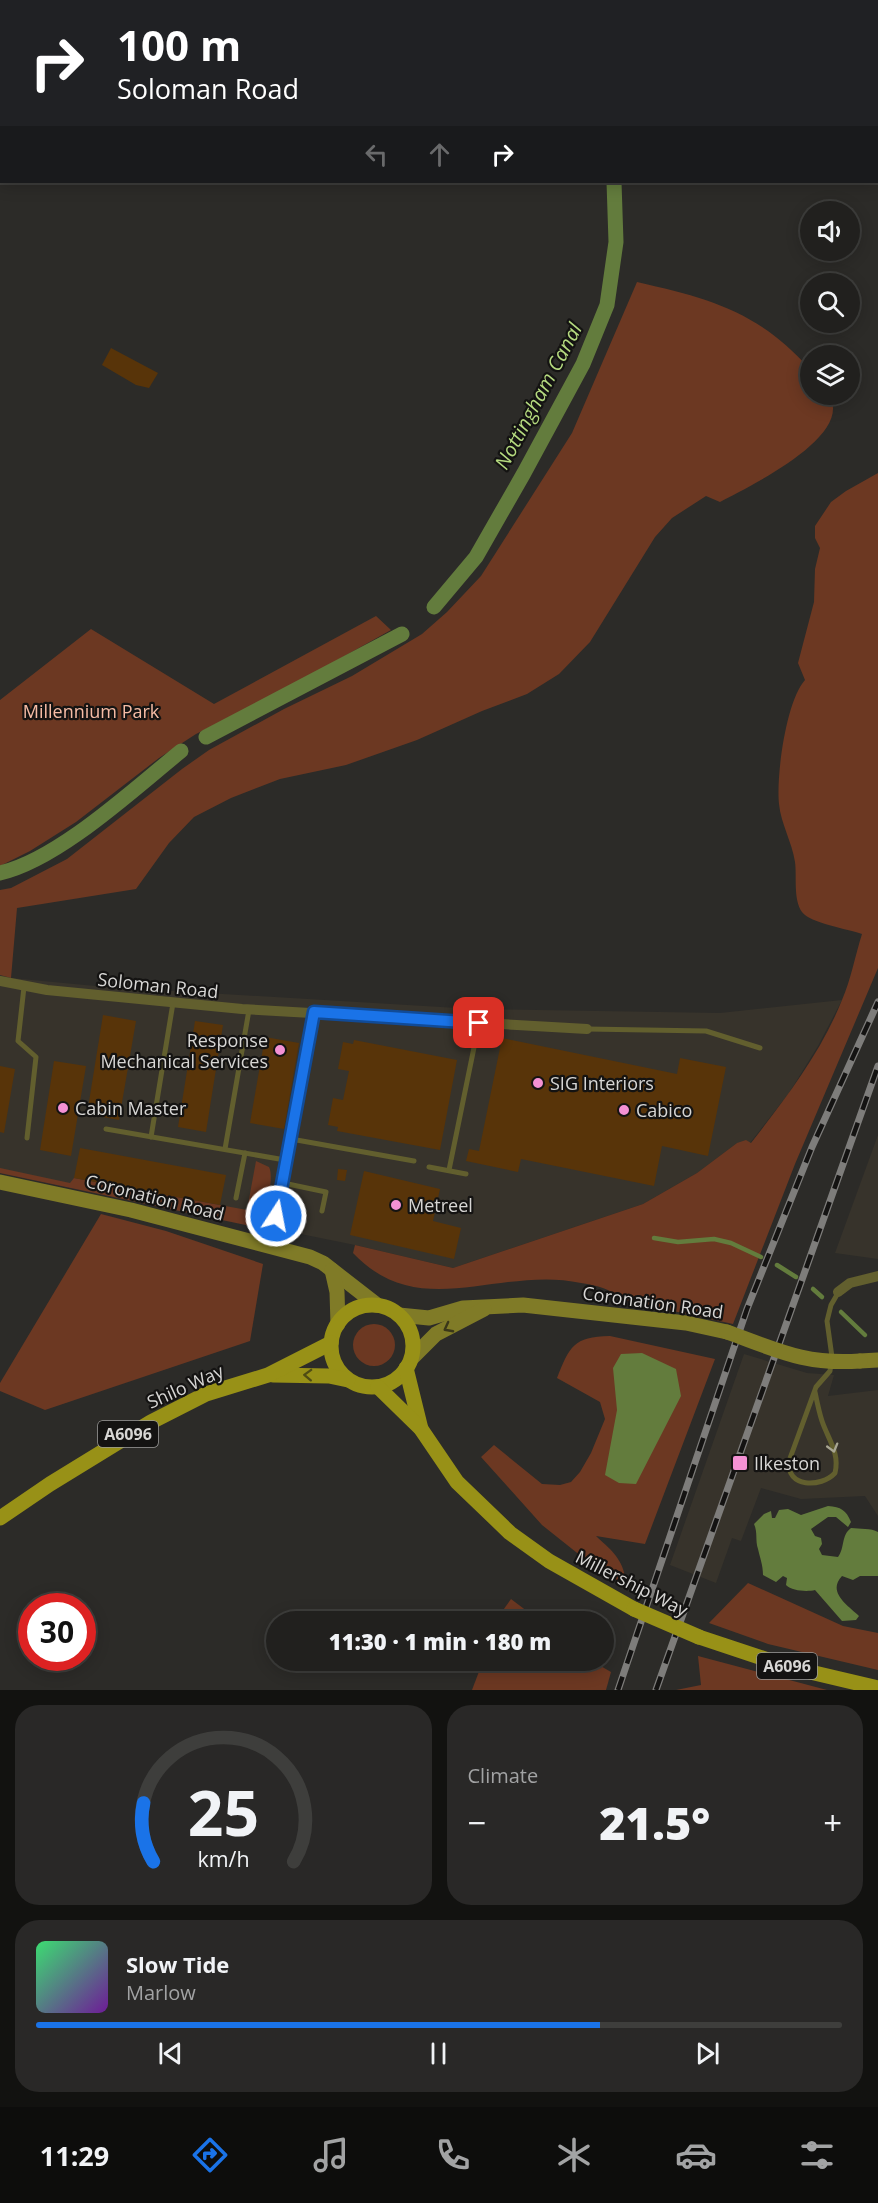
<!DOCTYPE html>
<html lang="en">
<head>
<meta charset="utf-8">
<style>
  :root { --surface:#21201e; --page:#292827; --text:#f1f3f6; --muted:#a2a3a4; --line:#3e3e3c; --accent:#1a73e8 }
  body { margin:0; font-family:"Open Sans",sans-serif; background:var(--page); color:var(--text); height:100vh; display:flex; flex-direction:column; font-size:22px; white-space:nowrap }
  * { box-sizing:border-box; margin:0 }
  p { font-size:20px; color:var(--muted) }
  .icon { flex:none; width:33px; height:33px; fill:none; stroke:currentColor; stroke-width:2; stroke-linecap:round; stroke-linejoin:round }
  .map { position:relative; height:1690px; overflow:hidden }
  .side { display:flex; flex-direction:column; gap:15px; padding:15px; background:#121210; flex:1 }
  .side>* { flex:none }
  .top-card { position:absolute; left:0px; top:0px; width:879px; height:183px; box-shadow:0 3px 15px #0003,0 0 0 2px var(--line); background:#202124; color:#fff; overflow:hidden }
  .controls { position:absolute; left:800px; top:201px; display:grid; gap:12px }
  .controls a { display:grid; place-items:center; width:60px; height:60px; border-radius:50%; background:var(--surface); box-shadow:0 3px 15px #0003,0 0 0 2px var(--line); font-size:30px }
  .speed { position:absolute; left:18px; top:1593px; display:flex; gap:12px; font-size:30px; font-weight:700; text-align:center }
  .speed>* { display:grid; place-content:center; width:78px; height:78px; border-radius:50%; background:var(--surface); box-shadow:0 3px 15px #0003,0 0 0 2px var(--line); line-height:1 }
  .speed .limit { border:9px solid #d22; background:#fff; color:#111 }
  .pin { position:absolute; display:grid; place-items:center; width:51px; height:51px; color:#fff; margin:-26px; border-radius:12px; box-shadow:0 3px 9px #0006 }
  .me { position:absolute; width:66px; margin:-33px; rotate:11deg; stroke-linejoin:round; filter:drop-shadow(0 0 4px #0008) }
  .turn { display:flex; align-items:center; gap:21px; height:126px; padding:0 18px; font-size:27px }
  .turn .icon { width:78px; height:78px; stroke-width:2.5 }
  .turn b { display:block; font-size:42px; line-height:51px }
  .lanes { display:flex; align-items:center; height:57px; padding:0 18px; background:#0003; justify-content:center; gap:30px; direction:ltr }
  .lanes .off { opacity:.35 }
  .big { font-size:45px; font-weight:800; line-height:1.1 }
  .side .card { flex:1; display:flex; flex-direction:column; justify-content:center; gap:9px; min-width:0; padding:0 21px; border-radius:24px; background:var(--page) }
  .side .dial { align-items:center; gap:0 }
  .dial svg { height:156px; overflow:visible; fill:none; stroke:var(--line); stroke-width:7; stroke-linecap:round; text-anchor:middle }
  .dial text { fill:var(--text); stroke:none }
  .song { display:flex; align-items:center; gap:18px }
  .cover { width:72px; height:72px; border-radius:9px; background:linear-gradient(135deg,hsl(140 70% 55%),hsl(280 70% 35%)) }
  .played { height:6px; border-radius:3px; background:linear-gradient(90deg,var(--accent) 70%,var(--line) 70%) }
  .keys { display:flex; justify-content:space-around; direction:ltr }
  .heat { display:flex; justify-content:space-between; align-items:center; font-size:33px; direction:ltr }
  .side .tiles { flex:1; display:grid; gap:15px; grid-template-columns:1fr 1fr }
  .card:last-child { grid-column:span 2 }
  .trip { position:absolute; left:266px; top:1611px; width:348px; height:60px; border-radius:30px; background:var(--surface); box-shadow:0 3px 15px #0003,0 0 0 2px var(--line); font-weight:800; line-height:60px; text-align:center }
  .tabs { display:flex; height:96px; justify-content:space-around; align-items:center; background:#0d0d0c; color:var(--muted) }
  .tabs .icon { width:42px; height:42px }
  .tabs .active { color:var(--accent) }
  .tabs b { font-size:27px; color:var(--text) }
  .map>svg:first-child { display:block }
  .built { fill:#37332b }
  .green { fill:#6c3822 }
  .water { fill:#637c3d }
  .lines { fill:none; stroke-linecap:round; stroke-linejoin:round }
  .stream { stroke:#637c3d; stroke-width:4.5 }
  .canal { stroke:#637c3d; stroke-width:15 }
  .building { fill:#583409 }
  .lane { stroke:#625f2e; stroke-width:5 }
  .street { stroke:#625f2e; stroke-width:10 }
  .secondary { stroke:#807b27; stroke-width:15 }
  .primary { stroke:#989117; stroke-width:15 }
  .rail-casing { stroke:#7e7d7b; stroke-width:7 }
  .rail { stroke:#141312; stroke-width:4.5; stroke-dasharray:14; stroke-linecap:butt }
  .secondary-bridge { stroke:#807b27; stroke-width:15 }
  .primary-bridge { stroke:#989117; stroke-width:15 }
  .oneway { stroke:#3a3719 }
  .oneway2 { stroke:#4f4c14 }
  .oneway3 { stroke:#a8a692 }
  .route-casing { stroke:#114b97; stroke-width:15 }
  .route { stroke:#1a73e8; stroke-width:10 }
  .poi-dot { fill:#f491d4; stroke:#141312; stroke-width:2 }
  .labels { text-anchor:middle; dominant-baseline:central; stroke-width:4.5; stroke-linejoin:round; paint-order:stroke }
  .shield { fill:#141312; stroke:#9c9c9a; stroke-width:1.5 }
  .shield-label { font-size:16px; font-weight:bold; fill:#d7d6d4 }
  .park-label { font-size:18px; fill:#f6bca5; stroke:#141312 }
  .street-label { font-size:18px; fill:#d7d6d4; stroke:#141312 }
  .poi-label { font-size:18px; fill:#d7d6d4; stroke:#141312; text-anchor:start }
  .water-label { font-size:20px; font-style:italic; fill:#b5da7f; stroke:#141312 }
</style>
</head>
<body>
<div class="map">
<svg width="878" height="1690" viewBox="0 0 878 1690">
  <rect width="100%" height="100%" fill="#2c2b28"/>
  <!-- built -->
  <g class="built">
    <path d="M0,975L11,978L106,987L474,1009L720,1013L842,1000L818,1046L789,1093L750,1143H737L697,1173L643,1204L453,1268L355,1245L0,1173Z"/>
    <path d="M878,1135V1259L835,1253Z"/>
    <path d="M744,1354L807,1373L834,1375L828,1396L878,1390V1516L865,1496L801,1499L761,1488L741,1541L732,1538L716,1583L670,1565Z"/>
  </g>
  <!-- green -->
  <g class="green">
    <path d="M637,282C711,299 757,311 810,369V394L829,395C855,436 748,487 720,502L706,496L672,518L655,537L590,642L559,674L527,694L482,711L417,740L346,765L280,779L231,798L194,817L169,843L136,889L17,908L11,978L0,975V890L11,888L67,859L182,769L209,750L284,709L352,676L422,634L447,612L481,576L572,433Z"/>
    <path d="M878,473V968L795,1164L733,1324L623,1300C610,1288 598,1286 581,1283C500,1265 420,1324 353,1253L355,1245L453,1268L643,1204L697,1173L737,1143L746,1140L751,1143C785,1099 821,1053 842,1000C851,979 855,956 862,934C848,929 810,923 802,912C793,899 797,876 795,862C792,842 781,824 779,804C776,776 786,701 805,680L798,663L814,602L815,569L820,548L815,538V526L831,502L846,491Z"/>
    <path d="M376,616L391,630L282,691L196,734L159,758L76,822L30,851L0,866V700L91,629L214,704Z"/>
    <path d="M256,1161L269,1167C275,1178 265,1219 255,1227L0,1173V1168L70,1183L74,1178L247,1210Z"/>
    <path d="M101,1214L166,1231L263,1264L250,1341L45,1410L0,1391V1383Z"/>
    <circle cx="374" cy="1345" r="21"/>
    <path d="M610,1336L715,1359L645,1544L596,1536C610,1549 621,1557 625,1576L620,1582L596,1568L542,1525L481,1457L494,1445L542,1484L560,1485L571,1482L580,1472L591,1453L605,1419L600,1402L557,1378C570,1346 573,1337 610,1336Z"/>
    <path d="M748,1583L843,1626L878,1633V1670L768,1644L709,1623Z"/>
    <path d="M511,1599L540,1621H497L501,1613Z"/>
    <path d="M698,1656L827,1690H676L701,1685Z"/>
    <path d="M483,1661H592L611,1672L606,1690H472Z"/>
  </g>
  <!-- water -->
  <g class="water">
    <path d="M642,1353L676,1369L681,1396L636,1484L619,1483L605,1475L617,1410L613,1368L621,1354Z"/>
    <path d="M828,1506C841,1507 846,1510 851,1522L848,1527L836,1517H828L811,1529L815,1536L821,1538L822,1544L819,1549L822,1555L838,1557C845,1548 841,1535 851,1528C860,1529 871,1528 878,1532V1576H860L853,1580L842,1576C827,1592 847,1605 859,1616L856,1620L842,1621L815,1590C807,1592 792,1591 786,1585L787,1578L783,1576L776,1582L763,1575C763,1565 760,1558 758,1549C755,1540 758,1533 754,1524L764,1514L771,1511L772,1518H775L779,1510L788,1509L801,1515Z"/>
  </g>
  <g class="lines">
    <!-- stream -->
    <g class="stream">
      <path d="M654,1238L678,1242L714,1239L731,1243L761,1257"/>
      <path d="M777,1265L796,1277"/>
      <path d="M813,1289L822,1297"/>
      <path d="M841,1312L865,1335"/>
    </g>
    <!-- canal -->
    <g class="canal">
      <path d="M617,0V2"/>
      <path d="M434,607L476,557L524,473L583,364L607,305L616,242L614,182"/>
      <path d="M206,737L402,634"/>
      <path d="M0,873C58,860 134,789 181,751"/>
    </g>
  </g>
  <!-- building -->
  <g class="building">
    <path d="M111,348L158,373L149,388L136,385L102,365Z"/>
    <path d="M103,1015L136,1021L119,1120L87,1114Z"/>
    <path d="M195,1021L223,1025L206,1132L178,1127Z"/>
    <path d="M265,1037L299,1043L284,1129L250,1123Z"/>
    <path d="M502,1038L677,1074L680,1058L726,1067L708,1156L662,1146L654,1186L521,1159L518,1172L466,1161L469,1149L479,1151Z"/>
    <path d="M354,1040L457,1060L440,1150L337,1131L338,1127L328,1125L333,1098L343,1100L349,1071L338,1069L343,1042L353,1044Z"/>
    <path d="M54,1061L86,1066L71,1156L40,1150Z"/>
    <path d="M0,1066L15,1069L4,1133L0,1132Z"/>
    <path d="M80,1148L226,1175L220,1205L74,1178Z"/>
    <path d="M338,1169L347,1170L345,1181L337,1180Z"/>
    <path d="M364,1171L440,1189L433,1221L461,1228L454,1259L350,1235Z"/>
  </g>
  <g class="lines">
    <!-- lane -->
    <g class="lane">
      <path d="M24,987L18,1041L36,1057L27,1138"/>
      <path d="M587,1029L706,1031L760,1048"/>
      <path d="M106,1129L285,1160"/>
      <path d="M151,1137L173,1003"/>
      <path d="M291,1139L414,1161"/>
      <path d="M225,1149L249,1010"/>
      <path d="M429,1167L466,1174"/>
      <path d="M449,1170L479,1023"/>
      <path d="M283,1183L326,1192L322,1211"/>
      <path d="M236,1198L245,1153"/>
      <path d="M815,1392C817,1402 819,1412 822,1421C828,1439 840,1453 835,1473C821,1488 786,1488 789,1461L816,1387L830,1371L832,1357L827,1321L831,1305L838,1293"/>
    </g>
    <!-- street -->
    <g class="street">
      <path d="M0,981L47,990L242,1009L587,1029"/>
      <path d="M270,1245L314,1012"/>
      <path d="M838,1292L850,1283L878,1276"/>
    </g>
    <!-- secondary -->
    <g class="secondary">
      <path d="M0,1182L131,1210L310,1257L323,1263L377,1305"/>
      <path d="M332,1270L337,1292L338,1324"/>
      <path d="M399,1315L429,1318L463,1308L523,1305L686,1323L727,1332"/>
      <path d="M412,1358L436,1334L484,1309"/>
      <path d="M860,1361L878,1360"/>
    </g>
    <!-- primary -->
    <g class="primary">
      <circle cx="372" cy="1346" r="41"/>
      <path d="M406,1368L421,1429"/>
      <path d="M273,1375L329,1376L348,1380"/>
      <path d="M378,1387L421,1429L457,1482L510,1533L549,1561L634,1609"/>
      <path d="M0,1518L50,1484L151,1422L206,1394L268,1375L331,1343"/>
      <path d="M699,1637L789,1667L878,1688"/>
    </g>
    <!-- rail casing -->
    <g class="rail-casing">
      <g id="rail">
        <path d="M618,1690L747,1309L812,1147L878,1002"/>
        <path d="M656,1690L878,1066"/>
      </g>
    </g>
    <!-- rail -->
    <use href="#rail" class="rail"/>
    <!-- secondary-bridge -->
    <path class="secondary-bridge" d="M727,1332C777,1350 805,1365 860,1361"/>
    <!-- primary-bridge -->
    <path class="primary-bridge" d="M634,1609L699,1637"/>
  </g>
  <!-- one-way arrows -->
  <defs><path id="oneway-chevron" d="M-2-3.5L2.5 0L-2 3.5" fill="none" stroke-width="1.6" stroke-linecap="round" stroke-linejoin="round" transform="scale(1.5)"/></defs>
  <use class="oneway" href="#oneway-chevron" transform="translate(448 1328) rotate(152)"/>
  <use class="oneway2" href="#oneway-chevron" transform="translate(308 1375) rotate(-178)"/>
  <use class="oneway3" href="#oneway-chevron" transform="translate(833 1448) rotate(74)"/>
  <g class="lines">
    <!-- route casing -->
    <g class="route-casing">
      <path id="route" d="M276,1216L314,1012L479,1023"/>
    </g>
    <!-- route -->
    <use href="#route" class="route"/>
  </g>
  <!-- markers -->
  <g class="poi-dot">
    <circle cx="280" cy="1050" r="6"/>
    <circle cx="538" cy="1083" r="6"/>
    <circle cx="63" cy="1108" r="6"/>
    <circle cx="624" cy="1110" r="6"/>
    <circle cx="396" cy="1205" r="6"/>
    <rect x="732" y="1455" width="16" height="16" rx="3"/>
  </g>
  <g class="labels">
    <!-- shield labels -->
    <g class="shield">
      <rect x="98" y="1421" width="60" height="26" rx="4.5"/>
      <rect x="757" y="1653" width="60" height="26" rx="4.5"/>
    </g>
    <g class="shield-label">
      <text x="128" y="1434">A6096</text>
      <text x="787" y="1666">A6096</text>
    </g>
    <!-- park labels -->
    <g class="park-label">
      <text x="91" y="711">Millennium Park</text>
    </g>
    <!-- street labels -->
    <g class="street-label">
      <text transform="translate(158 985) rotate(6)">Soloman Road</text>
      <text transform="translate(155 1197) rotate(14)">Coronation Road</text>
      <text transform="translate(653 1302) rotate(8)">Coronation Road</text>
      <text transform="translate(185 1386) rotate(-24)">Shilo Way</text>
      <text transform="translate(632 1583) rotate(27)">Millership Way</text>
    </g>
    <!-- poi labels -->
    <g class="poi-label">
      <text x="268" y="1040" text-anchor="end">Response<tspan x="268" dy="21">Mechanical Services</tspan></text>
      <text x="550" y="1083">SIG Interiors</text>
      <text x="75" y="1108">Cabin Master</text>
      <text x="636" y="1110">Cabico</text>
      <text x="408" y="1205">Metreel</text>
      <text x="754" y="1463">Ilkeston</text>
    </g>
    <!-- water labels -->
    <g class="water-label">
      <text transform="translate(538 396) rotate(-62)">Nottingham Canal</text>
    </g>
  </g>
</svg>
<div class="controls">
<a><svg class="icon" aria-label="sound" viewBox="0 0 24 24"><path d="M4 9h4l5-4v14l-5-4H4zM17 9q2 3 0 6"/></svg></a>
<a><svg class="icon" aria-label="search" viewBox="0 0 24 24"><circle cx="10" cy="10" r="6"/><path d="M15 15l6 6"/></svg></a>
<a><svg class="icon" aria-label="layers" viewBox="0 0 24 24"><path d="M12 4l9 5-9 5-9-5zM3 14l9 5 9-5"/></svg></a>
</div>
<div class="speed"><div class="limit">30</div></div>
<div class="pin" style="left:479px;top:1023px;background:#d93025"><svg class="icon" aria-label="arrive" viewBox="0 0 24 24"><path d="M6 21V4h12l-3 4 3 4H6"/></svg></div>
<svg class="me" style="left:276px;top:1216px" viewBox="-20 -20 40 40"><circle r="17" fill="#1a73e8" stroke="#fff" stroke-width="3"/><path d="M0-11L8 9 0 5-8 9z" fill="#fff"/></svg>
<div class="trip">11:30 · 1 min · 180 m</div>
<div class="top-card">
<div class="turn"><svg class="icon" aria-label="right" viewBox="0 0 24 24"><path d="M7 20v-9h11M14 6l5 5-5 5"/></svg><div><b>100 m</b>Soloman Road</div></div>
<div class="lanes"><svg class="icon off" aria-label="left" viewBox="0 0 24 24"><path d="M17 20v-9H6M10 6l-5 5 5 5"/></svg><svg class="icon off" aria-label="ahead" viewBox="0 0 24 24"><path d="M12 20V5M6 11l6-6 6 6"/></svg><svg class="icon" aria-label="right" viewBox="0 0 24 24"><path d="M7 20v-9h11M14 6l5 5-5 5"/></svg></div>
</div>
</div>
<section class="side">
<div class="tiles">
<div class="card dial"><svg viewBox="0 0 100 80">
<path d="M14 69A42 42 0 1 1 86 69"/>
<path d="M14 69A42 42 0 0 1 9 39" stroke="#1a73e8"/>
<text x="50" y="56" font-size="32" font-weight="700">25</text>
<text x="50" y="72" font-size="11">km/h</text>
</svg></div>
<div class="card"><p>Climate</p>
<div class="heat"><a>−</a><b class="big">21.5°</b><a>+</a></div>
</div>
<div class="card">
<div class="song"><i class="cover"></i><div><b>Slow Tide</b><p>Marlow</p></div></div>
<div class="played"></div>
<div class="keys"><svg class="icon" aria-label="previous" viewBox="0 0 24 24"><path d="M18 5L8 12l10 7zM5 5v14"/></svg><svg class="icon" aria-label="pause" viewBox="0 0 24 24"><path d="M8 5v14M16 5v14"/></svg><svg class="icon" aria-label="next" viewBox="0 0 24 24"><path d="M6 5l10 7-10 7zM19 5v14"/></svg></div>
</div>
</div>
</section>
<nav class="tabs">
<b>11:29</b>
<svg class="icon active" aria-label="directions" viewBox="0 0 24 24"><path d="M12 3l9 9-9 9-9-9zM9 14v-3h6M13 9l2 2-2 2"/></svg>
<svg class="icon" aria-label="music" viewBox="0 0 24 24"><path d="M9 18V5l10-2v13"/><circle cx="6" cy="18" r="3"/><circle cx="16" cy="16" r="3"/></svg>
<svg class="icon" aria-label="phone" viewBox="0 0 24 24"><path d="M5 4h4l2 5-3 2q2 4 5 5l2-3 5 2v4C11 20 4 13 5 4z"/></svg>
<svg class="icon" aria-label="climate" viewBox="0 0 24 24"><path d="M12 3v18M4 7l16 10M4 17L20 7"/></svg>
<svg class="icon" aria-label="car" viewBox="0 0 24 24"><path d="M5 17H2v-5l4-1 3-4h7l3 4 3 1v5h-3M9 17h6M6 11h13"/><circle cx="7" cy="17" r="2"/><circle cx="17" cy="17" r="2"/></svg>
<svg class="icon" aria-label="filters" viewBox="0 0 24 24"><path d="M4 7h16M4 17h16"/><circle cx="9" cy="7" r="2"/><circle cx="15" cy="17" r="2"/></svg>
</nav>
</body>
</html>
